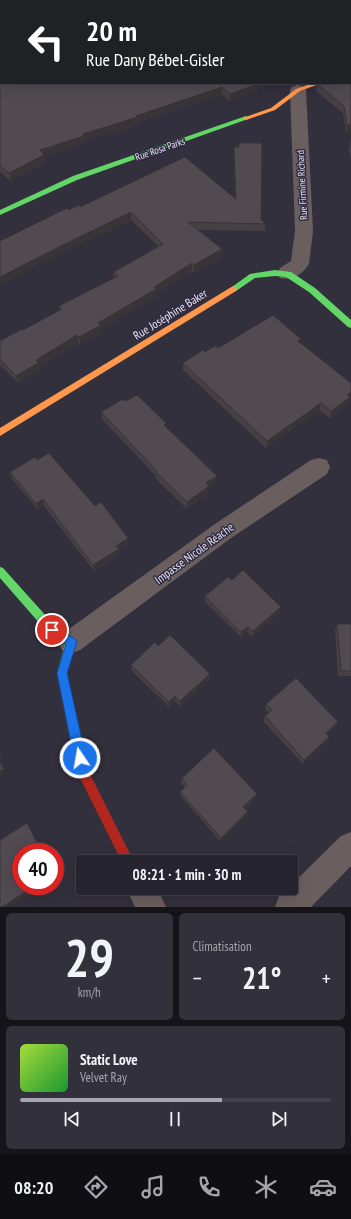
<!DOCTYPE html>
<html lang="fr">
<head>
<meta charset="utf-8">
<style>
  :root { --surface:#26242e; --page:#32303a; --text:#f1f3f6; --muted:#a4a4aa; --line:#42414a; --accent:#a9a6b3 }
  body { margin:0; font-family:"PT Sans Narrow",sans-serif; background:var(--page); color:var(--text); height:100vh; display:flex; flex-direction:column; font-size:15px; white-space:nowrap }
  * { box-sizing:border-box; margin:0 }
  p { font-size:13px; color:var(--muted) }
  .icon { flex:none; width:22px; height:22px; fill:none; stroke:currentColor; stroke-width:2; stroke-linecap:round; stroke-linejoin:round }
  .map { position:relative; height:907px; overflow:hidden }
  .sheet { display:flex; flex-direction:column; gap:6px; padding:6px; background:#151419; flex:1 }
  .sheet>* { flex:none }
  .hud { position:absolute; left:0px; top:0px; width:351px; height:84px; box-shadow:0 4px 16px #0002,0 0 0 1px var(--line); background:#202124; color:#fff; overflow:hidden }
  .speed { position:absolute; left:12px; top:843px; display:flex; gap:8px; font-size:20px; font-weight:700; text-align:center }
  .speed>* { display:grid; place-content:center; width:52px; height:52px; border-radius:50%; background:var(--surface); box-shadow:0 4px 16px #0002,0 0 0 1px var(--line); line-height:1 }
  .speed .limit { border:6px solid #d22; background:#fff; color:#111 }
  .pin { position:absolute; display:grid; place-items:center; width:34px; height:34px; color:#fff; margin:-17px; border:2px solid #fff; border-radius:50%; box-shadow:0 1px 4px #0007 }
  .me { position:absolute; width:44px; margin:-22px; rotate:348deg; stroke-linejoin:round; filter:drop-shadow(0 0 3px #0008) }
  .turn { display:flex; align-items:center; gap:14px; height:84px; padding:0 20px; font-size:18px }
  .turn .icon { width:52px; height:52px; stroke-width:2.5 }
  .turn b { display:block; font-size:28px; line-height:34px }
  .big { font-size:30px; font-weight:700; line-height:1.1 }
  .sheet .card { flex:1; display:flex; flex-direction:column; justify-content:center; gap:6px; min-width:0; padding:0 14px; border-radius:6px; background:var(--page) }
  .sheet .dial { align-items:center; gap:0 }
  .dial b { font-size:52px; line-height:1 }
  .song { display:flex; align-items:center; gap:12px }
  .cover { width:48px; height:48px; border-radius:6px; background:linear-gradient(135deg,hsl(80 70% 55%),hsl(130 70% 35%)) }
  .played { height:4px; border-radius:2px; background:linear-gradient(90deg,var(--accent) 65%,var(--line) 65%) }
  .keys { display:flex; justify-content:space-around; direction:ltr }
  .heat { display:flex; justify-content:space-between; align-items:center; font-size:22px; direction:ltr }
  .sheet .tiles { flex:1; display:grid; gap:6px; grid-template-columns:1fr 1fr }
  .card:last-child { grid-column:span 2 }
  .trip { position:absolute; left:76px; top:855px; width:222px; height:40px; border-radius:4px; background:var(--surface); box-shadow:0 4px 16px #0002,0 0 0 1px var(--line); font-weight:700; line-height:40px; text-align:center }
  .tabs { display:flex; height:64px; justify-content:space-around; align-items:center; background:#0f0e12; color:var(--muted) }
  .tabs .icon { width:28px; height:28px }
  .tabs .current { color:var(--accent) }
  .tabs b { font-size:18px; color:var(--text) }
  .map>svg:first-child { display:block }
  .lines { fill:none; stroke-linecap:round; stroke-linejoin:round }
  .street { fill:#6b5e5f; fill-rule:evenodd }
  .fast { fill:#63d668; fill-rule:evenodd }
  .slow { fill:#ff974d; fill-rule:evenodd }
  .jam { fill:#b3261e; fill-rule:evenodd }
  .wall { fill:#464045 }
  .shaded-wall { fill:#393438 }
  .building { fill:#514a50; stroke:#393438 }
  .route { fill:#1a73e8; stroke:#114b97 }
  .labels { text-anchor:middle; dominant-baseline:central; stroke-width:3; stroke-linejoin:round; paint-order:stroke }
  .far-street-label { font-size:10px; fill:#e8e5f3; stroke:#302b42 }
  .street-label { font-size:12px; fill:#e8e5f3; stroke:#302b42 }
</style>
</head>
<body>
<div class="map">
<svg width="351" height="907" viewBox="0 0 351 907">
  <rect width="100%" height="100%" fill="#33303d"/>
  <g class="lines">
    <!-- street -->
    <g class="street">
      <path d="M351,67V77L350,78V68Z"/>
      <path d="M1,69V79L0,80V70Z"/>
      <path d="M298,85L304,87L306,90L313,231L309,264C303,274 292,281 280,278L278,273L280,268L291,261L295,231L290,90L292,87Z"/>
      <path d="M319,458L327,460L330,467L327,474L231,538L80,650L71,654L62,650L58,642L62,634L215,524L311,460Z"/>
      <path d="M351,832V866L311,907H275L279,896L288,888H291V885L341,836Z"/>
      <path d="M126,888H157L166,907H135Z"/>
    </g>
    <!-- fast -->
    <g class="fast">
      <path d="M246,116L248,117V119L77,180L0,215V210L73,176Z"/>
      <path d="M275,270L291,272L315,288L351,320V328L348,327L309,292L286,277L275,276L255,278L236,291L233,292L229,289L250,274Z"/>
      <path d="M0,567L3,568L56,627L75,639L76,642L67,673L89,772L87,776L83,778L79,776L77,772L57,673L65,644L48,633L0,578Z"/>
    </g>
    <!-- slow -->
    <g class="slow">
      <path d="M313,83H322L300,91L275,110L246,120L243,118L271,108L296,89Z"/>
      <path d="M233,286L237,289L236,291L0,436V428Z"/>
    </g>
    <!-- jam -->
    <path class="jam" d="M83,766L87,768L134,862H122L77,772L79,768Z"/>
  </g>
  <!-- wall -->
  <g class="wall">
    <path d="M0,0H351L350,1H1V18L0,17Z"/>
    <path d="M0,78L258,84V92L229,101L222,94L138,122V125L85,141V143L45,156V162L11,181L0,172Z"/>
    <path d="M350,83L351,131L346,133L343,113L316,91L317,84Z"/>
    <path d="M351,140V160L349,149Z"/>
    <path d="M234,147L261,220L266,224L265,231L198,230L222,249L221,257L194,273L192,271L156,293V296L101,329V333L80,344L78,343L39,367L40,370L18,383L0,365V341L23,330L60,311L59,306L114,278V272L158,246L131,220L70,249L69,210L80,207L235,198L234,155Z"/>
    <path d="M301,343L349,399L348,404L330,418L319,410L266,448L183,370V363L205,352L218,348Z"/>
    <path d="M126,401L166,427L217,476L216,482L209,487L208,493L187,509L156,479V476L102,419L101,412Z"/>
    <path d="M37,460L95,506L128,538L129,544L119,550V555L94,571L44,506L38,510L12,479L10,472Z"/>
    <path d="M232,580L280,613L252,637L247,632L241,637L205,602V596Z"/>
    <path d="M337,624H351V676H338L335,630Z"/>
    <path d="M158,646L210,674L209,679L180,706L175,701L169,707L131,670V665Z"/>
    <path d="M266,704L336,726L327,734L329,737L327,741L303,764L263,721L265,716L269,713L265,709Z"/>
    <path d="M182,778L255,798L245,809L248,811L247,815L220,841L180,795V792L185,787L181,782Z"/>
  </g>
  <!-- shaded-wall -->
  <g class="shaded-wall">
    <path d="M1,43V52H0V44Z"/>
    <path d="M351,51V58H350V52Z"/>
    <path d="M258,84V92L229,101L230,94Z"/>
    <path d="M222,87V94L138,122V125L85,141V143L45,156V162L11,181L9,173L40,150L136,116Z"/>
    <path d="M351,124V131L346,133L347,126Z"/>
    <path d="M131,212V220L70,249L0,286V277L69,242Z"/>
    <path d="M222,249L221,257L194,273V265Z"/>
    <path d="M192,263V271L156,293V296L101,329V333L80,344L79,337L98,323L154,287Z"/>
    <path d="M77,335L78,343L39,367L40,370L18,383L16,376L36,360Z"/>
    <path d="M351,392V398L349,399L348,404L330,418L331,411L347,395Z"/>
    <path d="M321,403L319,410L266,448L267,441Z"/>
    <path d="M217,476L216,482L209,487L208,493L187,509V502L206,483Z"/>
    <path d="M43,499L44,506L38,510L36,504Z"/>
    <path d="M128,538L129,544L119,550V555L94,571L93,565L116,546Z"/>
    <path d="M281,607L280,613L252,637L253,631Z"/>
    <path d="M248,627L247,632L241,637V632Z"/>
    <path d="M210,674L209,679L180,706V701Z"/>
    <path d="M175,696V701L169,707V702Z"/>
    <path d="M338,722L336,726L324,737L326,733Z"/>
    <path d="M329,737L327,741L303,764L304,760Z"/>
    <path d="M0,746L4,755L0,758Z"/>
    <path d="M0,760L6,773L0,777Z"/>
    <path d="M257,794L255,798L242,811L243,807Z"/>
    <path d="M248,811L247,815L220,841L221,838Z"/>
    <path d="M35,886H42L9,907H2Z"/>
  </g>
  <!-- building -->
  <g class="building">
    <path d="M0,0H54L53,1H1V11H0Z"/>
    <path d="M56,0H351V51L350,52V1H56Z"/>
    <path d="M1,19V43L0,44V20Z"/>
    <path d="M1,77V83H257L258,84L230,94L222,87L136,116L138,117L83,134L84,136L40,150L44,155L9,173L0,166V78Z"/>
    <path d="M350,79L351,80V124L347,126L344,106L317,84L318,83H350Z"/>
    <path d="M239,143H262L261,220L266,224L188,222L222,249L194,265L192,263L154,287L156,289L98,323L101,325L79,337L77,335L36,360L38,363L16,376L0,359V341L22,329L23,330L62,309L59,306L118,276L114,272L163,244L131,212L69,242L0,277V241L67,208L69,210L79,205L80,207L185,157L236,199L234,147H239Z"/>
    <path d="M273,315L301,339L298,341L351,383V392L347,395L350,397L331,411L321,403L267,441L183,363L203,350L205,352L215,346L218,348Z"/>
    <path d="M137,395L166,423L164,425L217,476L206,483L209,486L187,502L156,472L157,471L101,412L123,399L126,401Z"/>
    <path d="M49,453L95,506L101,502L128,538L116,546L119,549L93,565L43,499L36,504L10,472L35,457L37,460Z"/>
    <path d="M243,570L281,607L253,631L248,627L241,632L205,596L228,577L232,580Z"/>
    <path d="M337,624H351V671H341Z"/>
    <path d="M170,635L210,674L180,701L175,696L169,702L131,665L155,642L158,646Z"/>
    <path d="M296,678L338,722L326,733L329,737L304,760L265,716L272,710L266,704Z"/>
    <path d="M214,748L257,794L243,807L248,811L221,838L180,792L187,785L182,778Z"/>
    <path d="M0,761L4,769L0,771Z"/>
    <path d="M27,823L42,852H21V886H35L2,907H0V840Z"/>
  </g>
  <!-- route -->
  <path class="route" d="M52,625L75,639L77,642L67,673L86,758L84,762L80,763L76,762L74,758L57,673L66,644L48,633L47,630L48,627Z"/>
  <g class="labels">
    <!-- far-street labels -->
    <g class="far-street-label">
      <text transform="translate(160 149) rotate(-19)">Rue Rosa Parks</text>
      <text transform="translate(302 185) rotate(-93)">Rue Firmine Richard</text>
    </g>
    <!-- street labels -->
    <g class="street-label">
      <text transform="translate(170 314) rotate(-32)">Rue Joséphine Baker</text>
      <text transform="translate(194 553) rotate(-36)">Impasse Nicole Réache</text>
    </g>
  </g>
</svg>
<div class="speed"><div class="limit">40</div></div>
<div class="pin" style="left:52px;top:630px;background:#d93025"><svg class="icon" aria-label="arrive" viewBox="0 0 24 24"><path d="M6 21V4h12l-3 4 3 4H6"/></svg></div>
<svg class="me" style="left:80px;top:758px" viewBox="-20 -20 40 40"><circle r="17" fill="#1a73e8" stroke="#fff" stroke-width="3"/><path d="M0-11L8 9 0 5-8 9z" fill="#fff"/></svg>
<div class="trip">08:21 · 1 min · 30 m</div>
<div class="hud">
<div class="turn"><svg class="icon" aria-label="left" viewBox="0 0 24 24"><path d="M17 20v-9H6M10 6l-5 5 5 5"/></svg><div><b>20 m</b>Rue Dany Bébel-Gisler</div></div>
</div>
</div>
<section class="sheet">
<div class="tiles">
<div class="card dial"><b>29</b><p>km/h</p></div>
<div class="card"><p>Climatisation</p>
<div class="heat"><a>−</a><b class="big">21°</b><a>+</a></div>
</div>
<div class="card">
<div class="song"><i class="cover"></i><div><b>Static Love</b><p>Velvet Ray</p></div></div>
<div class="played"></div>
<div class="keys"><svg class="icon" aria-label="previous" viewBox="0 0 24 24"><path d="M18 5L8 12l10 7zM5 5v14"/></svg><svg class="icon" aria-label="pause" viewBox="0 0 24 24"><path d="M8 5v14M16 5v14"/></svg><svg class="icon" aria-label="next" viewBox="0 0 24 24"><path d="M6 5l10 7-10 7zM19 5v14"/></svg></div>
</div>
</div>
</section>
<nav class="tabs">
<b>08:20</b>
<svg class="icon current" aria-label="directions" viewBox="0 0 24 24"><path d="M12 3l9 9-9 9-9-9zM9 14v-3h6M13 9l2 2-2 2"/></svg>
<svg class="icon" aria-label="music" viewBox="0 0 24 24"><path d="M9 18V5l10-2v13"/><circle cx="6" cy="18" r="3"/><circle cx="16" cy="16" r="3"/></svg>
<svg class="icon" aria-label="phone" viewBox="0 0 24 24"><path d="M5 4h4l2 5-3 2q2 4 5 5l2-3 5 2v4C11 20 4 13 5 4z"/></svg>
<svg class="icon" aria-label="climate" viewBox="0 0 24 24"><path d="M12 3v18M4 7l16 10M4 17L20 7"/></svg>
<svg class="icon" aria-label="car" viewBox="0 0 24 24"><path d="M5 17H2v-5l4-1 3-4h7l3 4 3 1v5h-3M9 17h6M6 11h13"/><circle cx="7" cy="17" r="2"/><circle cx="17" cy="17" r="2"/></svg>
</nav>
</body>
</html>
